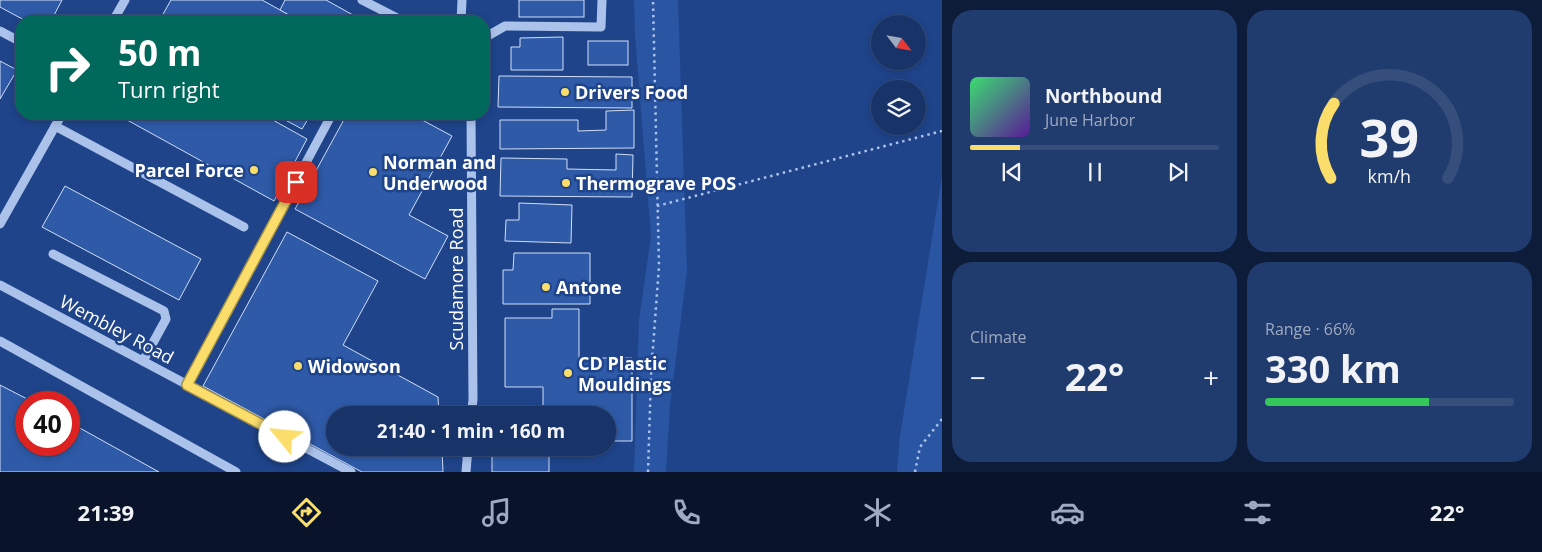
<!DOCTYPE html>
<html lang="en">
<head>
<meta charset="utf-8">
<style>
  :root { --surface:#173368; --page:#203b6e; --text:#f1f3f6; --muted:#9eaac0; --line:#364e7c; --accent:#fadd6b }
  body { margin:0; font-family:"Open Sans",sans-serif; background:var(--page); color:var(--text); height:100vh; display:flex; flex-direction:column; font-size:19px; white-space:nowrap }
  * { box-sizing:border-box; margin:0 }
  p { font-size:16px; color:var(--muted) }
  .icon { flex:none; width:28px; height:28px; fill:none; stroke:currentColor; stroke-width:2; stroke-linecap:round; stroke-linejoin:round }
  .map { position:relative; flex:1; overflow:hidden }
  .side { display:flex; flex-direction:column; gap:10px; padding:10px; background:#0d1c39; width:600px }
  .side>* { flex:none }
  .banner { position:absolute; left:15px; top:15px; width:475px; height:105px; border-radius:20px; box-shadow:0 2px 8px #0003,0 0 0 1px var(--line); background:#00695c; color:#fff; overflow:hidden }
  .needle { width:32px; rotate:121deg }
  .fabs { position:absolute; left:871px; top:15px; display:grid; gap:10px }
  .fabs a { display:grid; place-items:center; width:55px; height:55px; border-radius:50%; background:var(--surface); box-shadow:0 2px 8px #0003,0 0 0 1px var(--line); font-size:25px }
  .speed { position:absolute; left:15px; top:391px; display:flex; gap:10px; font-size:25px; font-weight:700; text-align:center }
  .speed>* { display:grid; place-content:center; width:65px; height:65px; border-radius:50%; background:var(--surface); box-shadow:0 2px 8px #0003,0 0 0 1px var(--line); line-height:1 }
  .speed .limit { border:8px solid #d22; background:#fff; color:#111 }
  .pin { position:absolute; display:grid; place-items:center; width:42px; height:42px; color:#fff; margin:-21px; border-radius:10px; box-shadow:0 2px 8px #0006 }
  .me { position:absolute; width:55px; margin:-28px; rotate:298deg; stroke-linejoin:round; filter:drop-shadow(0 0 4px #0008) }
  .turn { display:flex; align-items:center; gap:18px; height:105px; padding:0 20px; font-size:22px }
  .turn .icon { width:65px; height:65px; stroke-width:2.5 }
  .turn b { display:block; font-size:35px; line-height:42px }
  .big { font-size:38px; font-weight:700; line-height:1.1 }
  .side .widget { flex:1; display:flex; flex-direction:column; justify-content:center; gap:8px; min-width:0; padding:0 18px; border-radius:20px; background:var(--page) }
  .side .dial { align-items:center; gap:0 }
  .dial svg { height:130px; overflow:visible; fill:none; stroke:var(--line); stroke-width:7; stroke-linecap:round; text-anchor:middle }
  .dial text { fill:var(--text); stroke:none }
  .song { display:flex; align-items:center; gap:15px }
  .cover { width:60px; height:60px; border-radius:8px; background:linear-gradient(135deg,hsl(140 70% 55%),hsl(270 70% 35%)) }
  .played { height:5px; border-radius:2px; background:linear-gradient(90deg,var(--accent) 20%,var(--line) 20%) }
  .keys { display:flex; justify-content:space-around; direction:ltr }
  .heat { display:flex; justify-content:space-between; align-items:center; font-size:28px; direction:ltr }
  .charge { height:8px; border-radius:4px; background:linear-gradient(90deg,#34c759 66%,var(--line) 0) }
  .side .tiles { flex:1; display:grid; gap:10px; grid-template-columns:repeat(2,1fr) }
  .trip { position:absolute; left:326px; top:406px; width:290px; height:50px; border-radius:25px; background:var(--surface); box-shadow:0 2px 8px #0003,0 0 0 1px var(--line); font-weight:700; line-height:50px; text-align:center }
  .dock { display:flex; height:80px; justify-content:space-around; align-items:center; background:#09142a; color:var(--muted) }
  .dock .icon { width:35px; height:35px }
  .dock .on { color:var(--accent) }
  .dock b { font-size:22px; color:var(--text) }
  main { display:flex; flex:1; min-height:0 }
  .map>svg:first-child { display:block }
  .green { fill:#2955a3 }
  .building { fill:#2e5aa8; stroke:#d0dff8 }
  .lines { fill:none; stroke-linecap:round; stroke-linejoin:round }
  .path { stroke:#abc2eb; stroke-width:2.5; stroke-dasharray:2.5 4; stroke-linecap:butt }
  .minor { stroke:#abc2eb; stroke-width:9 }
  .route-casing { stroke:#a29046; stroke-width:12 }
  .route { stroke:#fadd6b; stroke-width:9 }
  .poi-dot { fill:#fadd6b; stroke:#1f448a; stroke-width:2 }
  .labels { text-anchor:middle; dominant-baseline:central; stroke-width:5; stroke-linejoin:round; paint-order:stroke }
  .poi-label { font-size:18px; font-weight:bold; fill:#fff; stroke:#1f448a; text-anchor:start }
  .street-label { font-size:18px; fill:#fff; stroke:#1f448a }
</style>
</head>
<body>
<main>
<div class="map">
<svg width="942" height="472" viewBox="0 0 942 472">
  <rect width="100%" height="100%" fill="#1f448a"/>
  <!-- green -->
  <g class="green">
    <path d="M634,0H678L687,271L670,406L666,472H634L639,320L651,236L635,35Z"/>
    <path d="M942,176V472H897L900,436Z"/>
  </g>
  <!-- building -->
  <g class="building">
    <path d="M0,0H62L51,21H26L0,7Z"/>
    <path d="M171,0H262L300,21H171L162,16Z"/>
    <path d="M285,0H326L362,20L300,21L280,10Z"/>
    <rect x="519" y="0" width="65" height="17"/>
    <path d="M563,37V70H511V47H520V38Z"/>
    <rect x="588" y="41" width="40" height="24"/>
    <path d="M0,61L17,70L0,99Z"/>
    <path d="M499,76L632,77V108L498,107Z"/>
    <path d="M634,110V148L500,149V120H578V131L606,130V111Z"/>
    <path d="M119,114H262L307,139L274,201L118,115Z"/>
    <path d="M274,114H311L302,129Z"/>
    <path d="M347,114H411L452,136L409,215L448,236L425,279L295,209Z"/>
    <path d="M616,154L633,155L632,197L500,196L501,158L567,159V169L616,170Z"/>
    <path d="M65,186L201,259L179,300L42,227Z"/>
    <path d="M519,203L572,205L571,243L505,241L506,220H519Z"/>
    <path d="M287,232L378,281L343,345L438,397L439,415H335V448H442L443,472H362L203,386Z"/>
    <path d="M514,253H590V304H503V270H513Z"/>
    <path d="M552,309H579V358H632V441H608V415H495V412H543V387H505V318H552Z"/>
    <path d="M0,385L33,402H26V445H69V422L159,472H0Z"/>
    <path d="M506,448H549V472H492V452H506Z"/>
  </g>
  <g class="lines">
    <!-- path -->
    <g class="path">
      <path d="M657,206L942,131"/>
      <path d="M648,472L651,375L659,266L653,0"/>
      <path d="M915,472L920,447L942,419"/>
    </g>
    <!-- minor -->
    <g class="minor">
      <path d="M362,0L403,21"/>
      <path d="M113,21L125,0"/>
      <path d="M461,21L462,0"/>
      <path d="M0,31L21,42"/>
      <path d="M484,38L505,26L601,27L602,0"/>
      <path d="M55,126L244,227"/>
      <path d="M0,224L62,114"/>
      <path d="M53,254L164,311L166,319L143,361"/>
      <path d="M0,285L351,472"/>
      <path d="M0,341L236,472"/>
      <path d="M187,385L332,114"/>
      <path d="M471,415L473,400L471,114"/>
      <path d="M466,472L468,448"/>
    </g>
  </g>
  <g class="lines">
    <!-- route casing -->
    <g class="route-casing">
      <path id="route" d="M285,437L187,385L296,182"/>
    </g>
    <!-- route -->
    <use href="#route" class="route"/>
  </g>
  <!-- markers -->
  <g class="poi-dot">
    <circle cx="565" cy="92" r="5"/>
    <circle cx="254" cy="170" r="5"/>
    <circle cx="373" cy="172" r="5"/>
    <circle cx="566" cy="183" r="5"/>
    <circle cx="546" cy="287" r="5"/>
    <circle cx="298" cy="366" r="5"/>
    <circle cx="568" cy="373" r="5"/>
  </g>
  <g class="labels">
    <!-- poi labels -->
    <g class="poi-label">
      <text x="575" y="92">Drivers Food</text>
      <text x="383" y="162">Norman and<tspan x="383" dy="21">Underwood</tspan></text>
      <text x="244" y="170" text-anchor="end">Parcel Force</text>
      <text x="576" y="183">Thermograve POS</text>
      <text x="556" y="287">Antone</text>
      <text x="578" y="363">CD Plastic<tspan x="578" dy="21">Mouldings</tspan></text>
      <text x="308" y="366">Widowson</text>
    </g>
    <!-- street labels -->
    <g class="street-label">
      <text transform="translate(456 279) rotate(-90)">Scudamore Road</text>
      <text transform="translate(117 329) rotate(28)">Wembley Road</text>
    </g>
  </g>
</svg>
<div class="fabs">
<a><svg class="needle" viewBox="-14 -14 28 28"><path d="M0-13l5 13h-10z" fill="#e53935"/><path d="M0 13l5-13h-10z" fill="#9eaac0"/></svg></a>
<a><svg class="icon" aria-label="layers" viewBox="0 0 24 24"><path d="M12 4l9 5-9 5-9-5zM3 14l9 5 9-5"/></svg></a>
</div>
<div class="speed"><div class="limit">40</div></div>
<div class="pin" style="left:296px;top:182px;background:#d93025"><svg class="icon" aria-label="arrive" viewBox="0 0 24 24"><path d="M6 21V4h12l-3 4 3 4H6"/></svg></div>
<svg class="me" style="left:285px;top:437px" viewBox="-20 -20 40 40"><circle r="19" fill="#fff"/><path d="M0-13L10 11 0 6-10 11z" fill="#fadd6b"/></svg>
<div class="trip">21:40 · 1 min · 160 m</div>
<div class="banner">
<div class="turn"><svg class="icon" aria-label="right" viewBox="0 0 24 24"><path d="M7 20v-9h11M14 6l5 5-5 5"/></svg><div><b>50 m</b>Turn right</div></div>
</div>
</div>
<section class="side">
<div class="tiles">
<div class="widget">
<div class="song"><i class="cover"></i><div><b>Northbound</b><p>June Harbor</p></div></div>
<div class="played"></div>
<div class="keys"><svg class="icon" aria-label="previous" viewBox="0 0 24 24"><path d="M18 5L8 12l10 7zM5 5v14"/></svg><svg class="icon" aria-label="pause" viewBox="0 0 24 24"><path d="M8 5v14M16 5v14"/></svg><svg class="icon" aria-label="next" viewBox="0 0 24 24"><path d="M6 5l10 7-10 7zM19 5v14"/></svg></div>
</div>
<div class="widget dial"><svg viewBox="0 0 100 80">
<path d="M14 69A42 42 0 1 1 86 69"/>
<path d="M14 69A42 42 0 0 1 16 23" stroke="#fadd6b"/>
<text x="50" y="56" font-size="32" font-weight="700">39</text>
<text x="50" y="72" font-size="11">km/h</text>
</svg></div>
<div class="widget"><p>Climate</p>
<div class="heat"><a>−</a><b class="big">22°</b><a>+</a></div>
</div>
<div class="widget"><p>Range · 66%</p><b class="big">330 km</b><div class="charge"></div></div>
</div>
</section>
</main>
<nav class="dock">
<b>21:39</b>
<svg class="icon on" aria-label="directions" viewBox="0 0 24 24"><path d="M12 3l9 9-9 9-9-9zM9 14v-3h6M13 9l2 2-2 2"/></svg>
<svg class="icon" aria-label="music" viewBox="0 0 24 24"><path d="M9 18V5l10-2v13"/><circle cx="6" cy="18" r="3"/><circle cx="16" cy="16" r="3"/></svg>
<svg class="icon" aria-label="phone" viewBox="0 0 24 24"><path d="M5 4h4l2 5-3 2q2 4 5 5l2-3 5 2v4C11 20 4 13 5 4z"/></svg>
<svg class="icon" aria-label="climate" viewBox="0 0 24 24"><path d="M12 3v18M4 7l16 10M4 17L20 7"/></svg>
<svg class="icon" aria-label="car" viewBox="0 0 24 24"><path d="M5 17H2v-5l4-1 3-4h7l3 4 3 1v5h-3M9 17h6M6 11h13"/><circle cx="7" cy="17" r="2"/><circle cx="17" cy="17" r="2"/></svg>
<svg class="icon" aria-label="filters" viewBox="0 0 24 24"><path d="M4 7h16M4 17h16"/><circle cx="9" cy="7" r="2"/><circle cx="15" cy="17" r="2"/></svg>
<b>22°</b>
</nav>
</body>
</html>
